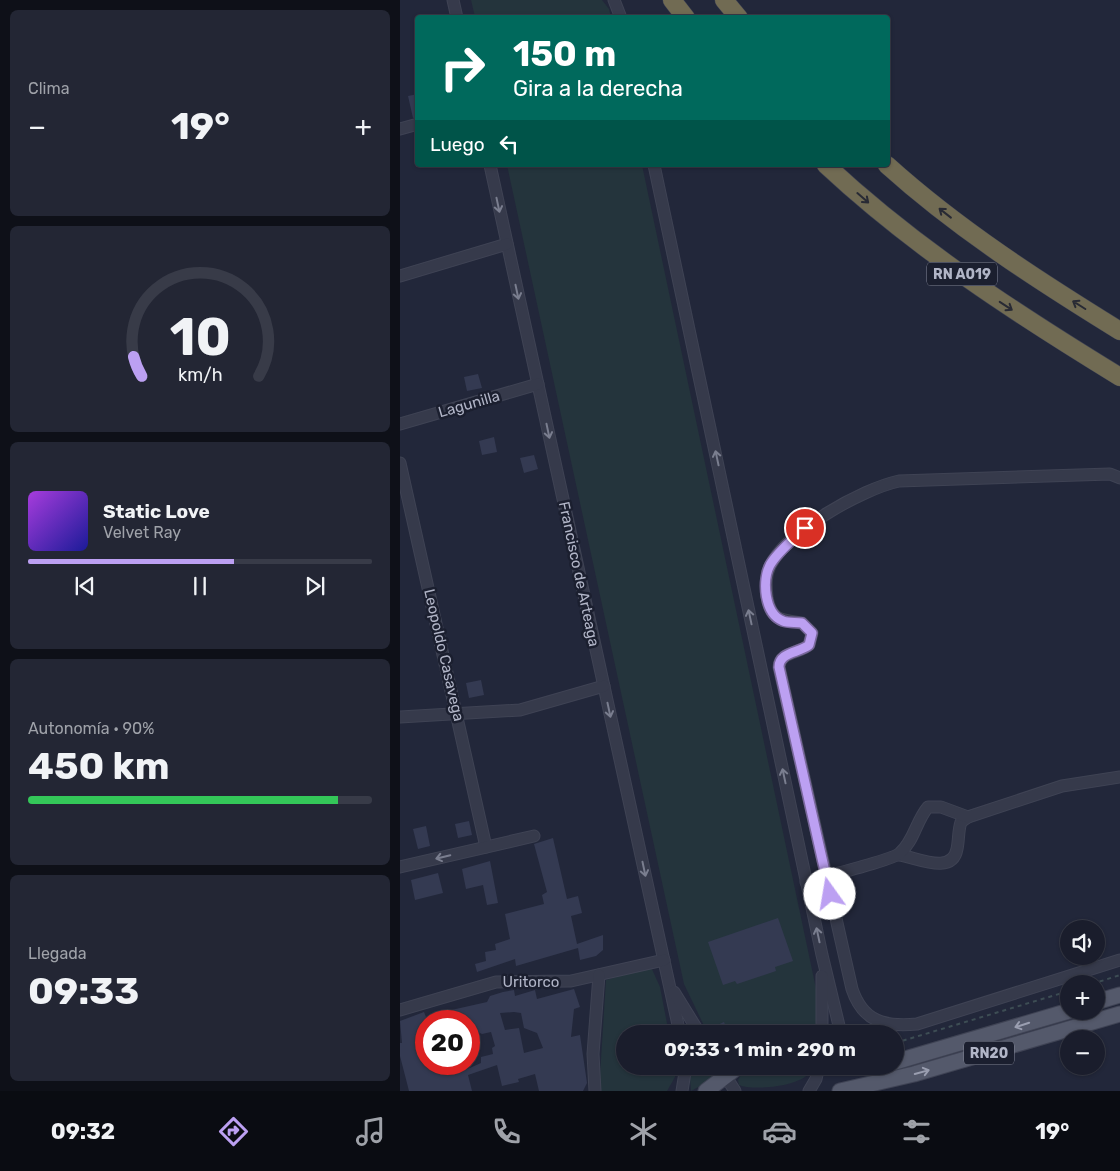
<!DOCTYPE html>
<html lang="es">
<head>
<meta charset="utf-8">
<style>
  :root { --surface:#1a1d2c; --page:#232634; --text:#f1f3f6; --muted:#9fa2a9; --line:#383b48; --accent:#bca0f2 }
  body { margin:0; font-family:Rubik,sans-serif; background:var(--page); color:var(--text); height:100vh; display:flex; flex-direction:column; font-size:19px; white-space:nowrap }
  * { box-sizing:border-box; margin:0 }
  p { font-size:16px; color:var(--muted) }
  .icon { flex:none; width:28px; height:28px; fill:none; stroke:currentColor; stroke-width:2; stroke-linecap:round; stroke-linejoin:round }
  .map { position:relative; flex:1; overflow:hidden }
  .side { display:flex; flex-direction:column; gap:10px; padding:10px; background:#0e1018; width:400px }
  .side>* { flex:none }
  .banner { position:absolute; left:15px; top:15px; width:475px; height:152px; border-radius:5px; box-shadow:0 1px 4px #0004,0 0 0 1px var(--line); background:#00695c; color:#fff; overflow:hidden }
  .tools { position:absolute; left:660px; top:920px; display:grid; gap:10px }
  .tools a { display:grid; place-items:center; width:45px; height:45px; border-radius:50%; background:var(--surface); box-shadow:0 1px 4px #0004,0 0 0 1px var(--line); font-size:25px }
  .speed { position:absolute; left:15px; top:1010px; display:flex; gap:10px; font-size:25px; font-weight:700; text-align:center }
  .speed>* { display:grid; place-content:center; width:65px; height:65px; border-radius:50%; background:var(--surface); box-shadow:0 1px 4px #0004,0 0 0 1px var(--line); line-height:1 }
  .speed .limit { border:8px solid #d22; background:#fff; color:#111 }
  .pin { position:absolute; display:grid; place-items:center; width:42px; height:42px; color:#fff; margin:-21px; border:2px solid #fff; border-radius:50%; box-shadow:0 1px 5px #0007 }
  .me { position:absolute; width:55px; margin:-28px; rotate:347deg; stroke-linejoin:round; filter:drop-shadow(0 0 4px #0008) }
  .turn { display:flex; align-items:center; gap:18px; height:105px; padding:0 15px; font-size:22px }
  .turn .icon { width:65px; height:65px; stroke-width:2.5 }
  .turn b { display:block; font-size:35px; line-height:42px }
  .then { display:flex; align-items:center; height:48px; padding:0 15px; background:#0003; gap:10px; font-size:19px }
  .big { font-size:38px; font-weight:700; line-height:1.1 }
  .side .card { flex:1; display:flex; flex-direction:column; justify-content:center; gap:8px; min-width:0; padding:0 18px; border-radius:8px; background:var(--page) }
  .side .dial { align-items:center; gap:0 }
  .dial svg { height:130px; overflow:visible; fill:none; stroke:var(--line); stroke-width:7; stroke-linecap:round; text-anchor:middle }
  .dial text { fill:var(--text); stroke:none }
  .song { display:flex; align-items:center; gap:15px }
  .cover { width:60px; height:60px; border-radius:8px; background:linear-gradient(135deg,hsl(280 70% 55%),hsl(240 70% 35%)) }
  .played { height:5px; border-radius:2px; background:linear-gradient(90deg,var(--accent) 60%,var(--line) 60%) }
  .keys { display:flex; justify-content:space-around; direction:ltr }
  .heat { display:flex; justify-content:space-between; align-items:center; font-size:28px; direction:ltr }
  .charge { height:8px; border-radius:4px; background:linear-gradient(90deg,#34c759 90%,var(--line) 0) }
  .trip { position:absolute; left:216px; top:1025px; width:288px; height:50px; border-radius:25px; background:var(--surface); box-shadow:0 1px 4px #0004,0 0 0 1px var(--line); font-weight:700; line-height:50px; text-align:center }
  .menu { display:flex; height:80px; justify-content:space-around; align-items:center; background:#0a0c12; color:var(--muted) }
  .menu .icon { width:35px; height:35px }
  .menu .selected { color:var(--accent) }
  .menu b { font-size:22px; color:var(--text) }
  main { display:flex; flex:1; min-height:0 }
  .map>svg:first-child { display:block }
  .green { fill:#24343c }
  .building { fill:#343a52; fill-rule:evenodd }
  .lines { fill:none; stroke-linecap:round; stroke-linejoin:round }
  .minor-casing { stroke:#3f4354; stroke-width:13 }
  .major-casing { stroke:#3f4354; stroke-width:17 }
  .highway-casing { stroke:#3e4253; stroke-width:19 }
  .path { stroke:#3d4d54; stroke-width:2; stroke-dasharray:4 4; stroke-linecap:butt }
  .minor { stroke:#363a4b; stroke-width:11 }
  .major { stroke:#54596b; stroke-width:15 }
  .highway { stroke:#716b53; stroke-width:18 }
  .oneway { stroke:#282a34 }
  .oneway2 { stroke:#7a7e8f }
  .oneway3 { stroke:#9a9eb0 }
  .route-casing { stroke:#7a689d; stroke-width:12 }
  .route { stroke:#bca0f2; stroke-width:9 }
  .labels { text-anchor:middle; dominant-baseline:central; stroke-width:5; stroke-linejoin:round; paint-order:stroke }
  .shield { fill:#1b1f2f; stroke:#848899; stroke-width:1 }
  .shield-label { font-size:14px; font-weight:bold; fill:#b1b5c7 }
  .street-label { font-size:15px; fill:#b1b5c7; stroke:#1b1f2f }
</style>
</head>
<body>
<main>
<section class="side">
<div class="card"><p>Clima</p>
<div class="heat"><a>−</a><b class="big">19°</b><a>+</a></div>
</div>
<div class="card dial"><svg viewBox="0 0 100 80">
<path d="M14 69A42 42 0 1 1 86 69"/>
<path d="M14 69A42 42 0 0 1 9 57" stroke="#bca0f2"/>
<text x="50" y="56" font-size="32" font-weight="700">10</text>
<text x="50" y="72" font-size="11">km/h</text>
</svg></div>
<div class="card">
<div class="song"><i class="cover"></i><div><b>Static Love</b><p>Velvet Ray</p></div></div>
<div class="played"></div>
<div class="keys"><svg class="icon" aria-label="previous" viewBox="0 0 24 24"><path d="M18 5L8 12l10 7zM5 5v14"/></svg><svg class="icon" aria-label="pause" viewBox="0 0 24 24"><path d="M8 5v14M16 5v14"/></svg><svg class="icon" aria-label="next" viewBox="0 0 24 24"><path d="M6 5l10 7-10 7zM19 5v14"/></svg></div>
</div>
<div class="card"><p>Autonomía · 90%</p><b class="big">450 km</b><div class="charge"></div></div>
<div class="card"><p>Llegada</p><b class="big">09:33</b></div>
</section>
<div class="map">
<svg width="720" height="1091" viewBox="0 0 720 1091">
  <rect width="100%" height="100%" fill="#22273a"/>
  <!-- green -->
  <g class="green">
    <path d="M71,0H202L209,9L211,17H75Z"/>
    <path d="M107,165H242L418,998L415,1034H308L284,984Z"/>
    <path d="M251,967L260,987L269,1034H225V1066H276L275,1077L267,1091H199L206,980Z"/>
    <path d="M289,1066H310L316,1077L291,1091Z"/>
    <path d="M352,1066H411V1070C404,1087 352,1091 339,1085L338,1080L343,1071Z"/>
  </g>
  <!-- building -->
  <g class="building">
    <path d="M18,94V117L13,118L8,96Z"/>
    <path d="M78,374L82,388L67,391L64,377Z"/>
    <path d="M94,437L97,452L82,455L79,441Z"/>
    <path d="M134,455L138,469L124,473L120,458Z"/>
    <path d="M81,680L84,695L69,698L66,683Z"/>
    <path d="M69,821L72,835L58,838L55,824Z"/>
    <path d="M26,826L30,846L18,849L13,829Z"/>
    <path d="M153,838L167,899L178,896L182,913L171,916L177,944L203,935V950L196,956L180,960L178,948L116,966L115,959L77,972L75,964L86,961L85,952L96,950L95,944L110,939L105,914L144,904L142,895L147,892L134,844Z"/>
    <path d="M90,861L98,903L87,905L83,885L66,889L62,869Z"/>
    <path d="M38,873L43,893L15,900L11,880Z"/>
    <path d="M378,918L393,961L375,967L376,971L337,984L335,981L323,985L308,942Z"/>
    <path d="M174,989L180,1007L174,1009L171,1037L180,1035L187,1083L183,1091H139L135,1074L118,1079L119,1082L102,1086L97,1065L68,1075L72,1091H9L0,1056V1043H2L0,1021L24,1012L26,1017V1064H61L63,1071L81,1063V1057L93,1054L92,1048L95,1046L91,1032L82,1034L76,1031L77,1029L70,1025L69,1021H49L47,1011L87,1002L90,996L103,992L114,990L115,996L135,990L137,999ZM114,1012L121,1013L124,1028L137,1033L143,1048L124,1053L119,1028L105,1030L100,1013Z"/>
    <path d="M324,1022L329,1034H313L311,1028Z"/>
  </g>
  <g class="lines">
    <!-- minor casing -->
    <g class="minor-casing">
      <g id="minor">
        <path d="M53,0L57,18"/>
        <path d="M214,0L221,18"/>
        <path d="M0,129L18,124"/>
        <path d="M90,165L280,1034"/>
        <path d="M254,165L422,955L441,1034"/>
        <path d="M0,276L107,244"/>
        <path d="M0,424L138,384"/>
        <path d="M0,463L86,847"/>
        <path d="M720,478L710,474L499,481C462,489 387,531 370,566C365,576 366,587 367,597C371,621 381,620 402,623L412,633L409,645C400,653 379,652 379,667L452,989C463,1022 485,1027 517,1024L720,960"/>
        <path d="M0,717L120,710L204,686"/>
        <path d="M499,855C516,857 552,876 557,849C559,840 558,831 561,822L568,817"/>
        <path d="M0,867L134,836"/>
        <path d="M406,882C422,877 493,860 500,853C514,841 516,821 528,807H541L568,817L662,786L720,777"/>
        <path d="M422,976V1034"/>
        <path d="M274,992L300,1034"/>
        <path d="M0,1010L96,982L171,981L264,960"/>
        <path d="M319,1066L335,1091"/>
        <path d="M195,1091L193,1054L199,975"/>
        <path d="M282,1091L286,1066"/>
        <path d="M409,1091L416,1079L419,1066"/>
      </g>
    </g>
    <!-- major casing -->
    <g class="major-casing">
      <g id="major">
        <path d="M696,1002L720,995"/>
        <path d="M495,1062L669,1011"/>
        <path d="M306,1091L339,1066"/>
        <path d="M440,1091L514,1074L720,1014"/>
      </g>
    </g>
    <!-- highway casing -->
    <g class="highway-casing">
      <g id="highway">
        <path d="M272,0L286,18"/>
        <path d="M324,0L339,18"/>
        <path d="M426,165C515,248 617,314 720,377"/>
        <path d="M487,165C558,229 639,281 720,331"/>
      </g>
    </g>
    <!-- path -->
    <g class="path">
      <path d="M692,984L720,975"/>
      <path d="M495,1043L669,991"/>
    </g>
    <!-- minor -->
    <use href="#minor" class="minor"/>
    <!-- major -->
    <use href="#major" class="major"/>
    <!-- highway -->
    <use href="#highway" class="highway"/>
  </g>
  <!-- one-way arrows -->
  <defs><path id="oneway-shaft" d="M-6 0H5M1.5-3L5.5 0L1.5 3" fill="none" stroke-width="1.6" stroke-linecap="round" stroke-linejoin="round" transform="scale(1.25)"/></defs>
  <g class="oneway">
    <use href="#oneway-shaft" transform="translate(463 198) rotate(41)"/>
    <use href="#oneway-shaft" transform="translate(545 213) rotate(-142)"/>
    <use href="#oneway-shaft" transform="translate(679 305) rotate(-148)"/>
    <use href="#oneway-shaft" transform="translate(606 306) rotate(33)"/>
  </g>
  <g class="oneway2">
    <use href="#oneway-shaft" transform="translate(98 205) rotate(78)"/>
    <use href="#oneway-shaft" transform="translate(117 292) rotate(78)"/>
    <use href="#oneway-shaft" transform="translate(148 431) rotate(78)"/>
    <use href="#oneway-shaft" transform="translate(317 458) rotate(-102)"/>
    <use href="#oneway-shaft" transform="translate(350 617) rotate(-102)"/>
    <use href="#oneway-shaft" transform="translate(209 710) rotate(78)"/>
    <use href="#oneway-shaft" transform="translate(384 776) rotate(-102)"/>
    <use href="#oneway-shaft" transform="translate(43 857) rotate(167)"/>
    <use href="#oneway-shaft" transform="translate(244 869) rotate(78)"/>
    <use href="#oneway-shaft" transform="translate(418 935) rotate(-102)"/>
  </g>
  <g class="oneway3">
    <use href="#oneway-shaft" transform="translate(622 1025) rotate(162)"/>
    <use href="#oneway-shaft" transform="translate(522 1072) rotate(-15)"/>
  </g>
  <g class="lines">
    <!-- route casing -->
    <g class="route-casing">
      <path id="route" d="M405,528C394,539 378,551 370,565C362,580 364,614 383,621C388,623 396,622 402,623L412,633L409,645C399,653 379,652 379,667L430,894"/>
    </g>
    <!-- route -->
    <use href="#route" class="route"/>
  </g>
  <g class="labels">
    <!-- shield labels -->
    <g class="shield">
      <rect x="527" y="262.5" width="70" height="23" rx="4"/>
      <rect x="564" y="1041.5" width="50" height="23" rx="4"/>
    </g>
    <g class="shield-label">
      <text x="562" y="274">RN A019</text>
      <text x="589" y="1053">RN20</text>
    </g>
    <!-- street labels -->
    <g class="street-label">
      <text transform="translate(69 404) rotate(-16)">Lagunilla</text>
      <text transform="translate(179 574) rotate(78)">Francisco de Arteaga</text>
      <text transform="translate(44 655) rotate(77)">Leopoldo Casavega</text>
      <text x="131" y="982">Uritorco</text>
    </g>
  </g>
</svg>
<div class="tools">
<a><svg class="icon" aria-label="sound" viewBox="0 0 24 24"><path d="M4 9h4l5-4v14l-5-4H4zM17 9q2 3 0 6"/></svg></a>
<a>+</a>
<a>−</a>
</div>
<div class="speed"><div class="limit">20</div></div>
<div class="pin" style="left:405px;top:528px;background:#d93025"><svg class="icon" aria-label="arrive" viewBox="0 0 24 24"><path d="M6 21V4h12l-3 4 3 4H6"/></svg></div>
<svg class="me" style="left:430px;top:894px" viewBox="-20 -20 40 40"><circle r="19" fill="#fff"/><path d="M0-13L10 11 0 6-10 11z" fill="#bca0f2"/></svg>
<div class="trip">09:33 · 1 min · 290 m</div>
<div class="banner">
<div class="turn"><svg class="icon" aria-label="right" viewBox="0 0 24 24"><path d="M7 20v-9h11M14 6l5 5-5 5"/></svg><div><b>150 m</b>Gira a la derecha</div></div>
<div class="then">Luego<svg class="icon" aria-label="left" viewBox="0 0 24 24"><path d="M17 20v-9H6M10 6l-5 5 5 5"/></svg></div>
</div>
</div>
</main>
<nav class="menu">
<b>09:32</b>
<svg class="icon selected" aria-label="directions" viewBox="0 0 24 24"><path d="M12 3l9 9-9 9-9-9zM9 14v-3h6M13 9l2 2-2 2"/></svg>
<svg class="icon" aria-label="music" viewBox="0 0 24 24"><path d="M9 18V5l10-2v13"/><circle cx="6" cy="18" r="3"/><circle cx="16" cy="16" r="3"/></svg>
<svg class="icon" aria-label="phone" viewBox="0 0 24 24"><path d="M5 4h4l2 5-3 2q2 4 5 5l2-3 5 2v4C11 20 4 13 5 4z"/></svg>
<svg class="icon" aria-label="climate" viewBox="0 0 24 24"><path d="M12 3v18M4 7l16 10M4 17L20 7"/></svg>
<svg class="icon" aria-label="car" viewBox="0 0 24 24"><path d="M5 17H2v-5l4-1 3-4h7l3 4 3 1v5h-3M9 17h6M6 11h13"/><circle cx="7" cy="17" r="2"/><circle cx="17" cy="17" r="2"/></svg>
<svg class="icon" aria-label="filters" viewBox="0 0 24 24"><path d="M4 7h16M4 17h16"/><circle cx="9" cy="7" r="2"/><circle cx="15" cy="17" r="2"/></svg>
<b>19°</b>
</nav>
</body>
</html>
